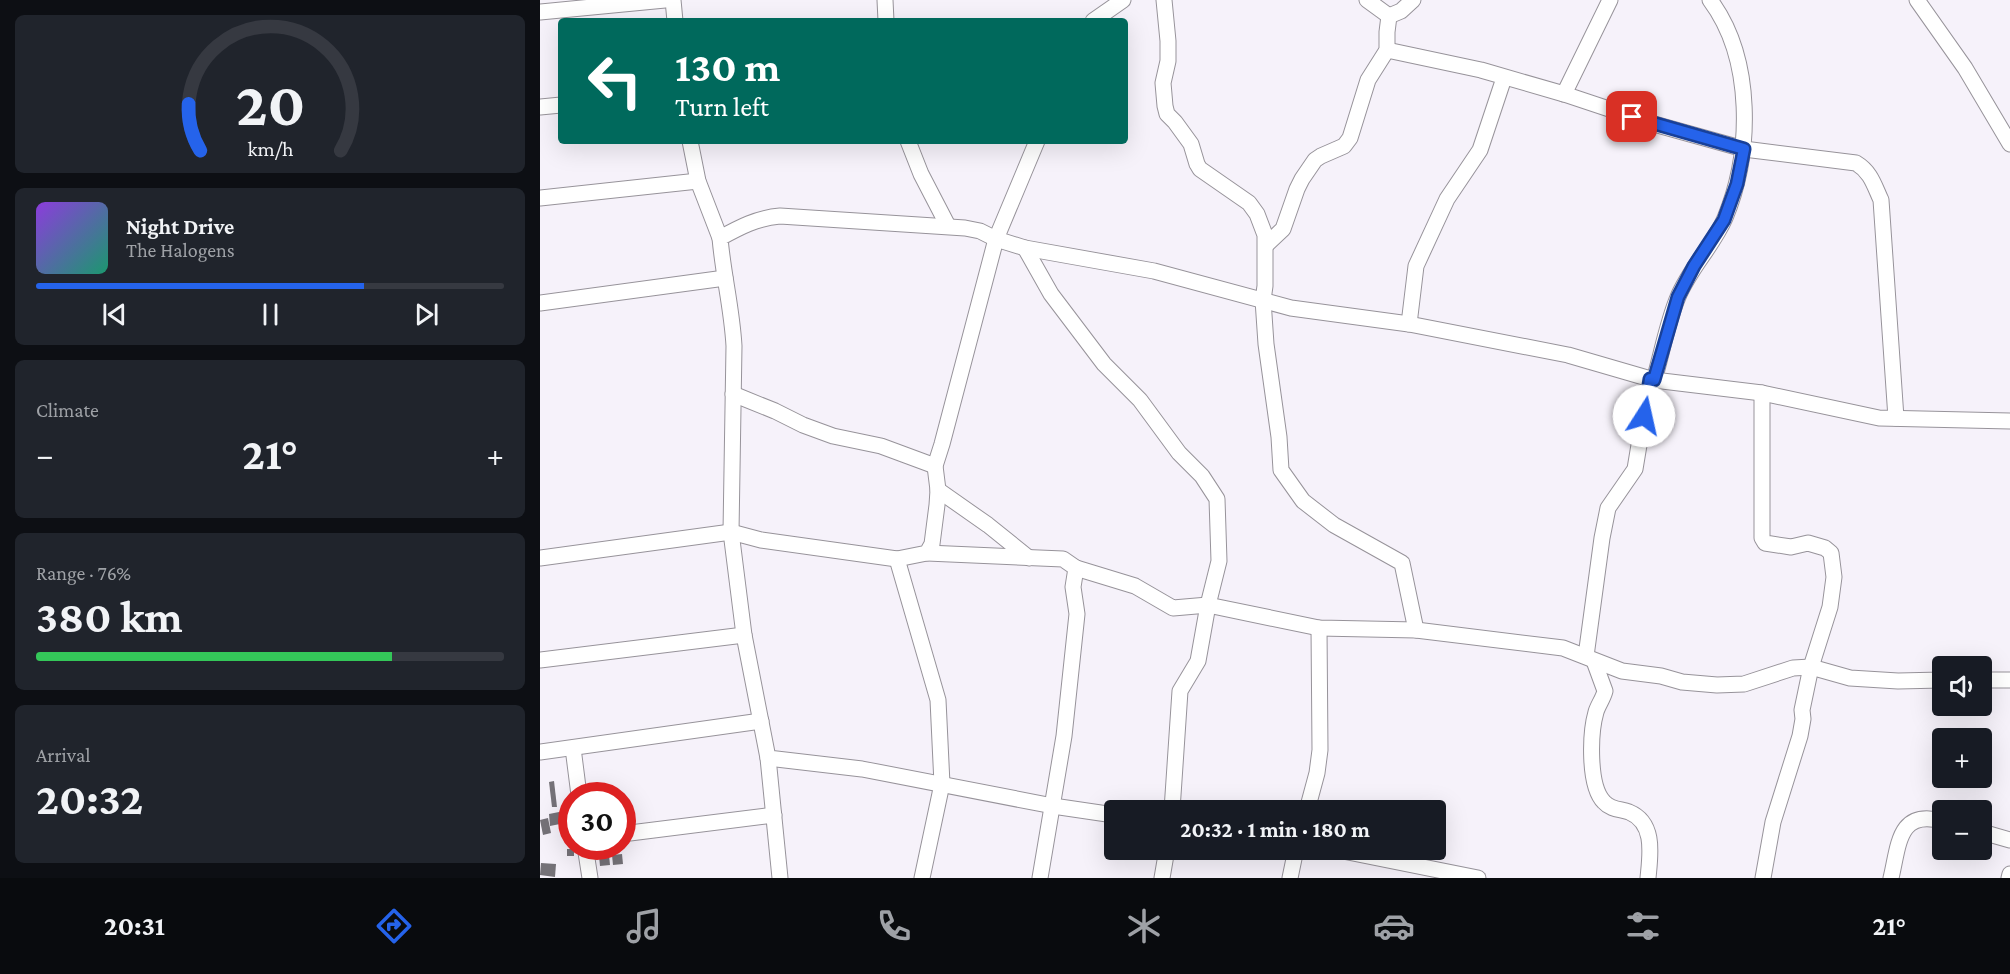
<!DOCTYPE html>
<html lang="en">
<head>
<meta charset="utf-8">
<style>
  :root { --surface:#171b24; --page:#20242c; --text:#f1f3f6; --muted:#9ea1a6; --line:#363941; --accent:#2563eb }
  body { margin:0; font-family:"Crimson Pro",serif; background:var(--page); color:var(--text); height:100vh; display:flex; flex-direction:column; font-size:22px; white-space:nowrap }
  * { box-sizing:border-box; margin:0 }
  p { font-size:20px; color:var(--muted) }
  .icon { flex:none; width:33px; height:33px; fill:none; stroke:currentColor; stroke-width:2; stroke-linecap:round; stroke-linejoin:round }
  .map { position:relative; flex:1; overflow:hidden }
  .details { display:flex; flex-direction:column; gap:15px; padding:15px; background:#0d0f14; width:540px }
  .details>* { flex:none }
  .banner { position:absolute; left:18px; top:18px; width:570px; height:126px; border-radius:6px; box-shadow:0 6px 24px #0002; background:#00695c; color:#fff; overflow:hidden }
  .controls { position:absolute; left:1392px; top:656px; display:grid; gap:12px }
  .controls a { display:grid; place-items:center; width:60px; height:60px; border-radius:6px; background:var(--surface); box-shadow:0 6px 24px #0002; font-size:30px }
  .speed { position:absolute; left:18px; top:782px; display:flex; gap:12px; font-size:30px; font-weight:700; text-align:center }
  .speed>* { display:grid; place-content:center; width:78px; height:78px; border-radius:50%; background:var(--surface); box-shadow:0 6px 24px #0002; line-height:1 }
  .speed .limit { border:9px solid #d22; background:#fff; color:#111 }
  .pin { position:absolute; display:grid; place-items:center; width:51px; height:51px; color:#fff; margin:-26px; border-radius:12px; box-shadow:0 3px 9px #0006 }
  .me { position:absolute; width:66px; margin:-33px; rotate:10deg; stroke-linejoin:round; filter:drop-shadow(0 0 4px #0008) }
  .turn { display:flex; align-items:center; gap:21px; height:126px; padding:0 18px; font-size:27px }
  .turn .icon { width:78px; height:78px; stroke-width:2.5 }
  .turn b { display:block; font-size:42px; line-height:51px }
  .big { font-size:45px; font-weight:700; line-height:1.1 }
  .details .card { flex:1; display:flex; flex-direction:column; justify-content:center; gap:9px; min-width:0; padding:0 21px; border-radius:9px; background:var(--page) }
  .details .dial { align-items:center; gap:0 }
  .dial svg { height:156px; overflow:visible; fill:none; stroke:var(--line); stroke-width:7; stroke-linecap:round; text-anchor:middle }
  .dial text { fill:var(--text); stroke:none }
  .song { display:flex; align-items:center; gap:18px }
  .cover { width:72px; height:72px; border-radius:9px; background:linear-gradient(135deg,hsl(270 70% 55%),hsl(160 70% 35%)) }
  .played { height:6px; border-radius:3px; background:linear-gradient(90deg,var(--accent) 70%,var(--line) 70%) }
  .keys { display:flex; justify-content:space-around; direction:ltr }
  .heat { display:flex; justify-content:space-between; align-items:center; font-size:33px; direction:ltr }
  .charge { height:9px; border-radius:4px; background:linear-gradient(90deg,#34c759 76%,var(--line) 0) }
  .trip { position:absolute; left:564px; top:800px; width:342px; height:60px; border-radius:6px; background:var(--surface); box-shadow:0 6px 24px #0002; font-weight:700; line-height:60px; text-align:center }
  .tabs { display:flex; height:96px; justify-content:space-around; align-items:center; background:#090b0e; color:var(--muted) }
  .tabs .icon { width:42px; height:42px }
  .tabs .active { color:var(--accent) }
  .tabs b { font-size:27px; color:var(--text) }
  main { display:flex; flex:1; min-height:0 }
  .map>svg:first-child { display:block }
  .building { fill:#757278 }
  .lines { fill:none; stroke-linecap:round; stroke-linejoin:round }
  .minor-casing { stroke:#97939a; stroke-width:17 }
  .minor { stroke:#fff; stroke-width:15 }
  .route-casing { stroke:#184099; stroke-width:15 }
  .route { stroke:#2563eb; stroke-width:10 }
</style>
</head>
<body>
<main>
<section class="details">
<div class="card dial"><svg viewBox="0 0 100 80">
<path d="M14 69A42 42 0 1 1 86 69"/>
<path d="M14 69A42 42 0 0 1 8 45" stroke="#2563eb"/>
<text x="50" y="56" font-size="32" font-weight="700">20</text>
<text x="50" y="72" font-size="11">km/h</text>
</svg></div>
<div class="card">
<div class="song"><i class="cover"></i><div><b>Night Drive</b><p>The Halogens</p></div></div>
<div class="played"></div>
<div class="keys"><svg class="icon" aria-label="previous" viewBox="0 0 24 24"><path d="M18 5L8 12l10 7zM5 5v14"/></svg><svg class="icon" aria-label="pause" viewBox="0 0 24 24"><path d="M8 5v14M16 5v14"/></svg><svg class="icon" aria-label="next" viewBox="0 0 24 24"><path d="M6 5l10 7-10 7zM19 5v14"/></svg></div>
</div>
<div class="card"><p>Climate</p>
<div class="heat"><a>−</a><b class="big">21°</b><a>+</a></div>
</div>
<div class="card"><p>Range · 76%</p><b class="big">380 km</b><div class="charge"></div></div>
<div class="card"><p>Arrival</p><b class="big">20:32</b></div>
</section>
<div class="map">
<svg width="1470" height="878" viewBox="0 0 1470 878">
  <rect width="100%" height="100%" fill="#f6f2fa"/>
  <!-- building -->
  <g class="building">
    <path d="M14,781L17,807H12L9,782Z"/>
    <path d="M27,811L28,819L21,820L20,812Z"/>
    <path d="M19,812L20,824L10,826L9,814Z"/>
    <path d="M8,818L11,833L3,835L0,820Z"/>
    <rect x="27" y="849" width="7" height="7"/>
    <path d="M82,854L83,864L73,865L72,855Z"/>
    <path d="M69,855L70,865L60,866L59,856Z"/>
    <path d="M1,863L16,864L15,877L0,875Z"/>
  </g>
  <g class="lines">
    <!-- minor casing -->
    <g class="minor-casing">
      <g id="minor">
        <path d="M133,0L135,21"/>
        <path d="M345,0L346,21"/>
        <path d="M624,0L628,41V61L623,83L625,106L627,114L635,122L651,144L657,164L660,169L709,203L717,214L725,235V286L723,300L726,344L739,437L741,470L763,501L794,525L862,563L876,630"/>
        <path d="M827,0L849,16"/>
        <path d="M1377,0L1425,68L1470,144"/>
        <path d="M0,12L125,0"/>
        <path d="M849,16L861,11L873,0"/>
        <path d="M553,21L583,0"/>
        <path d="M847,50L941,70L1024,94L1114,124L1204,149L1316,163C1331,172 1334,185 1341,200L1356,418"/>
        <path d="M1024,94L1070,0"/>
        <path d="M0,107L21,105"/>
        <path d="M150,141L158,181L180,238"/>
        <path d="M368,141L381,174L408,226"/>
        <path d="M0,198L158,181"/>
        <path d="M726,245L743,229L757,189L762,179L775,160L781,156L804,146L810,138L828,80L847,50V32L849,16"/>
        <path d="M485,248L511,294L564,364L600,400L639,453L662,476L677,499L679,561L668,605L658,661L640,691L632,810"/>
        <path d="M0,303L185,278"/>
        <path d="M869,324L876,266L907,199L940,150L964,78"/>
        <path d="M1114,380C1122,353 1127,323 1138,297C1150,268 1173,246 1185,218C1212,153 1214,59 1170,0"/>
        <path d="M1222,393V538L1225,543L1251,547L1268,543L1285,548L1291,553L1294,577L1290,607L1271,667L1262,710L1263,719L1260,736L1233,822L1223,878"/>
        <path d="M193,394L235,411L263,425L293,436L341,446L395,466"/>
        <path d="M398,490L448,525L489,558"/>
        <path d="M387,553L523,559L536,568L533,587L537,614L524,736L500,878"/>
        <path d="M0,558L191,532L221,540L357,559L387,553L392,544L397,505L398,490L395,466L402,444L456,239L497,141"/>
        <path d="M357,559L398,700L402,784L382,878"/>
        <path d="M536,568L595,586L633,608L668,605L779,628L876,630L1023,648L1082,671L1121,676L1142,682L1177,685L1204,684L1253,668L1271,667L1310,678L1358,681L1402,680"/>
        <path d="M1046,656L1062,538L1068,508L1095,469L1110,379"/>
        <path d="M0,660L204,635"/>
        <path d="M1054,661L1065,691C1063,699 1058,705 1056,712C1050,733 1048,786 1064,802C1071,810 1081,809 1089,812C1116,823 1110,856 1108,878"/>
        <path d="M1442,680H1470"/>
        <path d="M33,748L39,795"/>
        <path d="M0,752L221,721"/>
        <path d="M228,758L240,878"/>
        <path d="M767,810L777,773L780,750L779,628"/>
        <path d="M574,815L513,806L322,769L228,758L204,635L191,532L194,346C192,309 183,274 180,238C200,227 217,218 240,216L425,228L440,231L456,239L485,248L614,271L751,308L869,324L1028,355L1114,380L1222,393L1339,418L1470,421"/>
        <path d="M1442,832L1470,840"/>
        <path d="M82,834L234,815"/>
        <path d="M45,846L50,878"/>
        <path d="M793,849L938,878"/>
        <path d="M622,878L627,849"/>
        <path d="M750,878L756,849"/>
        <path d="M1351,878C1359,845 1358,809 1402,821"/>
        <path d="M1469,878L1470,874"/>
      </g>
    </g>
    <!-- minor -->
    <use href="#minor" class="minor"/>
  </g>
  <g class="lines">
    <!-- route casing -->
    <g class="route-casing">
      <path id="route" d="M1092,117L1204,149L1197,184L1184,220L1154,266L1138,297L1114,380L1110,379L1104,416"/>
    </g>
    <!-- route -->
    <use href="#route" class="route"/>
  </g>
</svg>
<div class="controls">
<a><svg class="icon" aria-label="sound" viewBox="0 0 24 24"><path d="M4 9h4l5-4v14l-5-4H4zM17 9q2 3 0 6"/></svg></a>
<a>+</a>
<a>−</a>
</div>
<div class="speed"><div class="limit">30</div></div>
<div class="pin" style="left:1092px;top:117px;background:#d93025"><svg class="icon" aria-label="arrive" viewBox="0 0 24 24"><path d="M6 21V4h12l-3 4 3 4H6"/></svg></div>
<svg class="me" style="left:1104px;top:416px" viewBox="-20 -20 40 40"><circle r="19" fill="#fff"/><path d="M0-13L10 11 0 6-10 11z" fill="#2563eb"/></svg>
<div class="trip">20:32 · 1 min · 180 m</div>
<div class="banner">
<div class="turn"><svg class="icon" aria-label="left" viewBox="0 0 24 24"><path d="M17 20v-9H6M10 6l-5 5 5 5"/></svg><div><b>130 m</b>Turn left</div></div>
</div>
</div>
</main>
<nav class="tabs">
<b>20:31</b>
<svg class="icon active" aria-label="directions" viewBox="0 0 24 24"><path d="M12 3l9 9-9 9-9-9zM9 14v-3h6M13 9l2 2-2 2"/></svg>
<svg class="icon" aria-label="music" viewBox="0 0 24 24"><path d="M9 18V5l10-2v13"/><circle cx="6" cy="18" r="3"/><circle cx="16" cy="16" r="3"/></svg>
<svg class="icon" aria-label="phone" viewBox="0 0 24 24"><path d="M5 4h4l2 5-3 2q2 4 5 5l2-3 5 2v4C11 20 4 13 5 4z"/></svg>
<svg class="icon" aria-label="climate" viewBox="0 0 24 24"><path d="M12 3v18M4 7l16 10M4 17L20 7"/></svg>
<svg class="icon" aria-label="car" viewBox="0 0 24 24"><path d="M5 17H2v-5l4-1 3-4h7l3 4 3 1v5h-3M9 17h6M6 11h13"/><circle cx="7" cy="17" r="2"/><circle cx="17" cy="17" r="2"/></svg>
<svg class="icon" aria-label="filters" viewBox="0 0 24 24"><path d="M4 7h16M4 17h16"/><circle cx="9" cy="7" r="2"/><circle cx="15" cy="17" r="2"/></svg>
<b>21°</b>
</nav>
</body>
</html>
